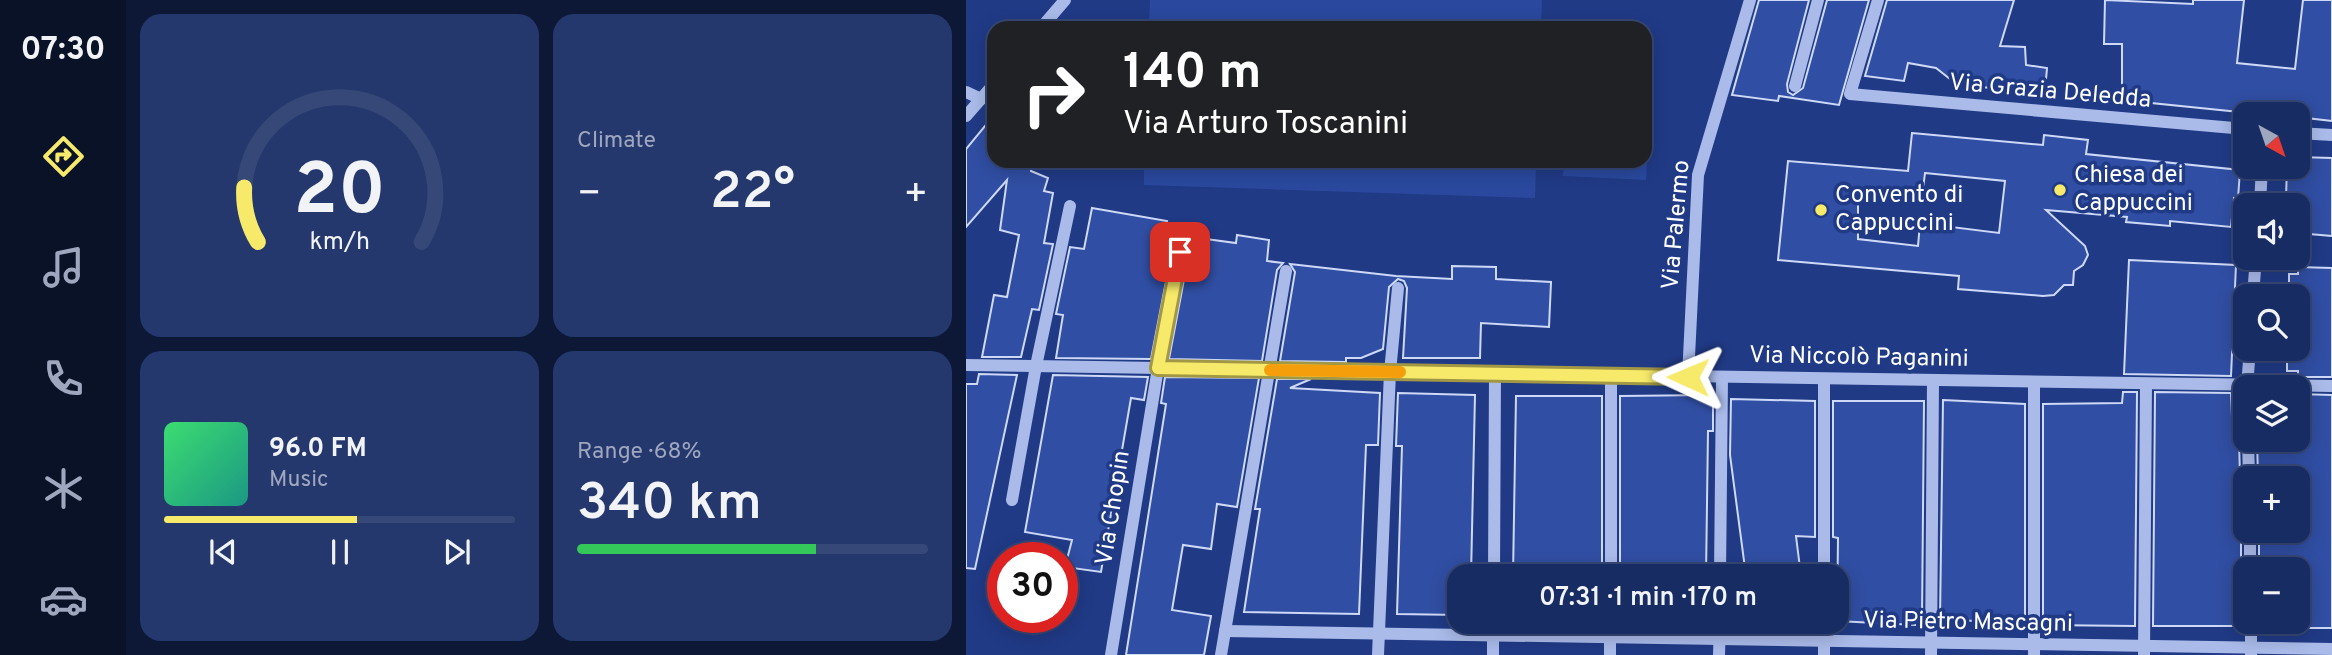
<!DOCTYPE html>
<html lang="en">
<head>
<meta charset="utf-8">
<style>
  :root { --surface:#182c64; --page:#25386d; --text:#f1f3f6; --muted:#9fa7bf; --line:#364878; --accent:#f7e96a }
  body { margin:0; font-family:Overpass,sans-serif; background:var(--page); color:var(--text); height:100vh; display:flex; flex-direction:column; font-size:26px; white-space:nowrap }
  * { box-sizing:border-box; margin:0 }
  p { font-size:23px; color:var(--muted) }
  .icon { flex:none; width:38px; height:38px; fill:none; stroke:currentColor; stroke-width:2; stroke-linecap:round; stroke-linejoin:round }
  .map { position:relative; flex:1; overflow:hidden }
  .panel { display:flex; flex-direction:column; gap:14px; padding:14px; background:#0d1837; width:840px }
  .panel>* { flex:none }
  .hud { position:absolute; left:21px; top:21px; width:665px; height:147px; border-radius:21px; box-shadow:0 4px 18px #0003,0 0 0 2px var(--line); background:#202124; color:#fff; overflow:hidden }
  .needle { width:46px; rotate:140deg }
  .tools { position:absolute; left:1267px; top:102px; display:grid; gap:14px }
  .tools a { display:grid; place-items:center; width:77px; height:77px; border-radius:14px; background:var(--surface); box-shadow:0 4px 18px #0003,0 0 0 2px var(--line); font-size:35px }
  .speed { position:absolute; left:21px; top:542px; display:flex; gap:14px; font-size:35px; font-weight:700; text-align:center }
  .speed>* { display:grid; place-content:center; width:91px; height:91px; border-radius:50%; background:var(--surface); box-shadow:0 4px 18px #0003,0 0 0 2px var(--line); line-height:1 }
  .speed .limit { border:10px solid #d22; background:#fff; color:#111 }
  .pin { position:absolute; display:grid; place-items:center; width:60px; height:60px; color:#fff; margin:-30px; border-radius:14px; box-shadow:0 4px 10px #0006 }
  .me { position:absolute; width:77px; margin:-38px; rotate:271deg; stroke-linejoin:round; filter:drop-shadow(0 0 5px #0008) }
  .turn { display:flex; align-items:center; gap:24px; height:147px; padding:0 21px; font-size:32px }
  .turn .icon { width:91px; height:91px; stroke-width:2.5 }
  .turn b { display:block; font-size:49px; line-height:60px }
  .big { font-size:52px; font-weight:600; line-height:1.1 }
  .panel .card { flex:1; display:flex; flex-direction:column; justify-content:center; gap:10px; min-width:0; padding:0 24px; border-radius:21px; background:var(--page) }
  .panel .dial { align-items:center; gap:0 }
  .dial svg { height:182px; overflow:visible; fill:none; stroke:var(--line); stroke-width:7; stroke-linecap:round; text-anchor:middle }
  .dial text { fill:var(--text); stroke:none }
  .song { display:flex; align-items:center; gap:21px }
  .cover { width:84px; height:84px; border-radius:10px; background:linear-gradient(135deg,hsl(140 70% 55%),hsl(170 70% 35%)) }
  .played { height:7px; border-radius:4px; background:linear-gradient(90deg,var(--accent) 55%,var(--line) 55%) }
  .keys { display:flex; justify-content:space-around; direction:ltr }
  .heat { display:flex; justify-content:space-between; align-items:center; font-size:38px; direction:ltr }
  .charge { height:10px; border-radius:5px; background:linear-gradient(90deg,#34c759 68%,var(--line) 0) }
  .panel .tiles { flex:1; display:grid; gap:14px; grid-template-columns:repeat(2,1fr) }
  .trip { position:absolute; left:481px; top:564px; width:402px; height:70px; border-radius:21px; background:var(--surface); box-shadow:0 4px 18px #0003,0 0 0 2px var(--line); font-weight:600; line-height:70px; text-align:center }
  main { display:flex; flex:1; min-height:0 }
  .tab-bar { display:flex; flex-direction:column; width:126px; justify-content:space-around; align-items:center; background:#0a1228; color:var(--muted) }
  .tab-bar .icon { width:49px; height:49px }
  .tab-bar .active { color:var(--accent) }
  .tab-bar b { font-size:32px; color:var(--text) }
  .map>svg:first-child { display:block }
  .pitch { fill:#2a499e }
  .building { fill:#304ea3; stroke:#ced9f7; stroke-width:2; fill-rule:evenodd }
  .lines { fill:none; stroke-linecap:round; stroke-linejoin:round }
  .minor { stroke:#aabbea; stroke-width:12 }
  .route-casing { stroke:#a19745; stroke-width:18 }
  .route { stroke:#f7e96a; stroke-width:12 }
  .slow { stroke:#f59e0b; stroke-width:12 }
  .poi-dot { fill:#f7e96a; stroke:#203a86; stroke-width:2.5 }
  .labels { text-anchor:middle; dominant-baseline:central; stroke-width:7; stroke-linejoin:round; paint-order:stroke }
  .street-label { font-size:24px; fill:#fff; stroke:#203a86 }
  .poi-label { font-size:24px; fill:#fff; stroke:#203a86; text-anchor:start }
</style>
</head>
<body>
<main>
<nav class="tab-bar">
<b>07:30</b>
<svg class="icon active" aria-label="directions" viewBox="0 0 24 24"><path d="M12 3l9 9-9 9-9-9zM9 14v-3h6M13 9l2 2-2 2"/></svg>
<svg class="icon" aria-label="music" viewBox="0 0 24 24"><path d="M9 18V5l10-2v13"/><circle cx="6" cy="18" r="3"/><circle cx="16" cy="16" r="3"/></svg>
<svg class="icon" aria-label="phone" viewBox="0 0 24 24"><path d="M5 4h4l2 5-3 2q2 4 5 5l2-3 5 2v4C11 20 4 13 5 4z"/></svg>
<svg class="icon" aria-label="climate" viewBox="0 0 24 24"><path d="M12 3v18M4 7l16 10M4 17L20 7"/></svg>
<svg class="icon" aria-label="car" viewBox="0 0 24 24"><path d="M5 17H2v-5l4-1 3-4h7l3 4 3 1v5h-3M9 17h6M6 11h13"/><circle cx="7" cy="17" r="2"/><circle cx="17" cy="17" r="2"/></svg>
</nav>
<section class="panel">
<div class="tiles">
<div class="card dial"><svg viewBox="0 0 100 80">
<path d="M14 69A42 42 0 1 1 86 69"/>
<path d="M14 69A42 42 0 0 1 8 45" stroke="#f7e96a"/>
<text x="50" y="56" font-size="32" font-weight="700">20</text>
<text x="50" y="72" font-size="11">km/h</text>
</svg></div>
<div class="card"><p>Climate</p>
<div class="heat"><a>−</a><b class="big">22°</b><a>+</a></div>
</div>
<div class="card">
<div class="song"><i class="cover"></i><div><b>96.0 FM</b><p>Music</p></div></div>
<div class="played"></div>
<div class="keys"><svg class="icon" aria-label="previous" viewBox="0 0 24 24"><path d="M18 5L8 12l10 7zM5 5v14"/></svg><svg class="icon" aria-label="pause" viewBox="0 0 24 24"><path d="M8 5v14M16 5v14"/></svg><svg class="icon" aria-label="next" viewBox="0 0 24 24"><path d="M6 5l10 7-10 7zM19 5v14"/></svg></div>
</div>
<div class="card"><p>Range · 68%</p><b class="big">340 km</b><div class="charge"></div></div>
</div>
</section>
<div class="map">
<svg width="1366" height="655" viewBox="0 0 1366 655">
  <rect width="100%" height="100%" fill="#203a86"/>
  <!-- pitch -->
  <g class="pitch">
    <path d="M184,0H576L575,28H183Z"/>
    <path d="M679,41H687L680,180L597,176L598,161H679Z"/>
    <path d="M178,161H570L569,198L178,185Z"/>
  </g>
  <!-- building -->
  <g class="building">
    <path d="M793,0H843L821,84L822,92L827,95L837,88L861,0H903L873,105L813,96L812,101L766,95Z"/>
    <path d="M921,0H1048L1034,46L1059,47L1060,65L1081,68L1079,91L1012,87V78L984,79L970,68L942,63L938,81L899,76Z"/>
    <path d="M1139,0L1227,4V0H1278L1271,63L1329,69L1337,0H1366V121L1332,117V114H1293L1156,100V44H1138Z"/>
    <path d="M28,115V161H66L65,171L82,178L78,191L87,193L78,243L87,244L73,310L66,309L55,357H16L28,295L41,297L53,235L34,230L41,180L0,227V149Z"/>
    <path d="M946,133L1077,145L1078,135L1122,140L1120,154L1274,170L1272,199L1268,198L1265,227L1204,221V226L1160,222L1161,217L1080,210L1119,246L1122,255L1117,265L1108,271L1107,285H1098L1088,295L1077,296L992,289L993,276L812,260L822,161L942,171ZM959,173L1039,181L1033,233L954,223L952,246L892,239V193L956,197Z"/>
    <path d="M1332,157L1366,158V236L1332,233V198H1320L1321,166H1332Z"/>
    <path d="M126,208L201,221L198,234L209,235L185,359L90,358L97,315L90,314L104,247L118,249Z"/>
    <path d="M271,235L303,240L301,261L317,263L311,270L296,361L203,359L226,237L270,243Z"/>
    <path d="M1163,260L1270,265L1265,376L1158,374Z"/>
    <path d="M324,264L430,276L486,279V266L530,267V279L585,282L583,327L515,323L514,358H437L441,288L438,281L432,279L423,287L417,349L395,358H380V362L314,361L329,272Z"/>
    <path d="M1332,267L1366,268V377H1332V371H1321V348H1332V296H1323V274H1332Z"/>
    <path d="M13,374L51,375L9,569L0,568V384H11Z"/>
    <path d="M87,375L182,377L178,400L165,398L135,572L99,567L106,540L59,532Z"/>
    <path d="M199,377L293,378L271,507L251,504L245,549L217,545L206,610L245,616L238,655H160L200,404L195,403Z"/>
    <path d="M311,379H345L324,388L414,393L412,445H400L393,614L278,612L294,509H289Z"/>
    <path d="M1157,392H1171L1169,626L1077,625V404L1156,403Z"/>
    <path d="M1189,392L1265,393L1267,439H1273L1274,478H1267L1268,530H1275V569H1267L1268,626H1187Z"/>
    <path d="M432,393L509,395L505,576H494V615L431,614L436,446H430Z"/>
    <path d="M1332,394L1366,395V628H1332V569H1293V530H1332V478H1292L1291,439H1332Z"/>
    <path d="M742,395V399H747V431H742L740,576H654V396Z"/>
    <path d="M550,396H636V576H547Z"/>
    <path d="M765,399L849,401V537L830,536L835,576H780L764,455Z"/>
    <path d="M977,400L1059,404V625L1014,627L1015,621L974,620Z"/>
    <path d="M867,401H958L956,620H949V625L871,621L872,538L867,537Z"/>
  </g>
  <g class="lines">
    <!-- minor -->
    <g class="minor">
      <path d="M912,0L884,94L1279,129"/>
      <path d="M75,28L99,0"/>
      <path d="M829,86L852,0"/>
      <path d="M0,92L15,99"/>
      <path d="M0,116L28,84"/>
      <path d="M1332,133L1366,135"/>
      <path d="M1294,205L1296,166"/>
      <path d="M1287,296L1290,257"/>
      <path d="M0,365L1366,386"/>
      <path d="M722,377L732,175L784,0"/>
      <path d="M858,379V576"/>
      <path d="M1068,382V655"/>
      <path d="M1281,387L1284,348"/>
      <path d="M1282,439L1283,478"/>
      <path d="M46,500L70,366L104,206"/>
      <path d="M1284,530V569"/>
      <path d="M528,576L529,374"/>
      <path d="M645,576V375"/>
      <path d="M754,576L756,377"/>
      <path d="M1285,621V655"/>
      <path d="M259,631L1366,649"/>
      <path d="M145,655L192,368L219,229"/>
      <path d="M255,655L320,271"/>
      <path d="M412,655L424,372L432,288"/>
      <path d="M527,655V621"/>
      <path d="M644,655V621"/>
      <path d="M753,655L754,621"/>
      <path d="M858,655V621"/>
      <path d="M965,655L967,381"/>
      <path d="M1178,655L1180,384"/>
    </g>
  </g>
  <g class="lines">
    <!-- route casing -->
    <g class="route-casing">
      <path id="route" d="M214,252L192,368L722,377"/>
    </g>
    <!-- route -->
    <use href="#route" class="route"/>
    <!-- slow -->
    <path class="slow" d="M304,370L434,372"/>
  </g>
  <!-- markers -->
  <g class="poi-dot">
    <circle cx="1094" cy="190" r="7"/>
    <circle cx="855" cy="210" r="7"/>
  </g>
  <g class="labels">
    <!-- street labels -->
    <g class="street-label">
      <text transform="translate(1084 92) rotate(5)">Via Grazia Deledda</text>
      <text transform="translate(711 225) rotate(-85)">Via Palermo</text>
      <text transform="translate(893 358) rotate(1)">Via Niccolò Paganini</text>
      <text transform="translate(148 508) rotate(-81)">Via Chopin</text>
      <text transform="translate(1002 623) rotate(1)">Via Pietro Mascagni</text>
    </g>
    <!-- poi labels -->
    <g class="poi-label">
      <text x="1108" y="176">Chiesa dei<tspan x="1108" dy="28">Cappuccini</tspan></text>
      <text x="869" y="196">Convento di<tspan x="869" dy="28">Cappuccini</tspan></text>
    </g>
  </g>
</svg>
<div class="tools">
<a><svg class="needle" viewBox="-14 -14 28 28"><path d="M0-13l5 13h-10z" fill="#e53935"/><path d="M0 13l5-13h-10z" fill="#9fa7bf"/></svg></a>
<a><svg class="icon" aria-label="sound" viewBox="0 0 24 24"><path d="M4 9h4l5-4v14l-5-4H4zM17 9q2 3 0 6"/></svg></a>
<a><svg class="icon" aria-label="search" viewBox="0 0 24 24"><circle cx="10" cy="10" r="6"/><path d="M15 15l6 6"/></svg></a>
<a><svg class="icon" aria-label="layers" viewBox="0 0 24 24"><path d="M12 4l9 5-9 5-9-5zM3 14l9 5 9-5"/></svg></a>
<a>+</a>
<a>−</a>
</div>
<div class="speed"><div class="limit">30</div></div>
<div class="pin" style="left:214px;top:252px;background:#d93025"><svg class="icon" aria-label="arrive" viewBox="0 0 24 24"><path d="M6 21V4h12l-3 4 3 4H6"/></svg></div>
<svg class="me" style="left:722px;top:377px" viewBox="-20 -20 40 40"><path d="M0-17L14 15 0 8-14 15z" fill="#f7e96a" stroke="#fff" stroke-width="4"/></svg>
<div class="trip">07:31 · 1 min · 170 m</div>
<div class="hud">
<div class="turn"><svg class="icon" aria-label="right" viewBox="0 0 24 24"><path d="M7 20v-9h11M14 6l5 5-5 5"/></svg><div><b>140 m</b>Via Arturo Toscanini</div></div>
</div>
</div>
</main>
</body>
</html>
